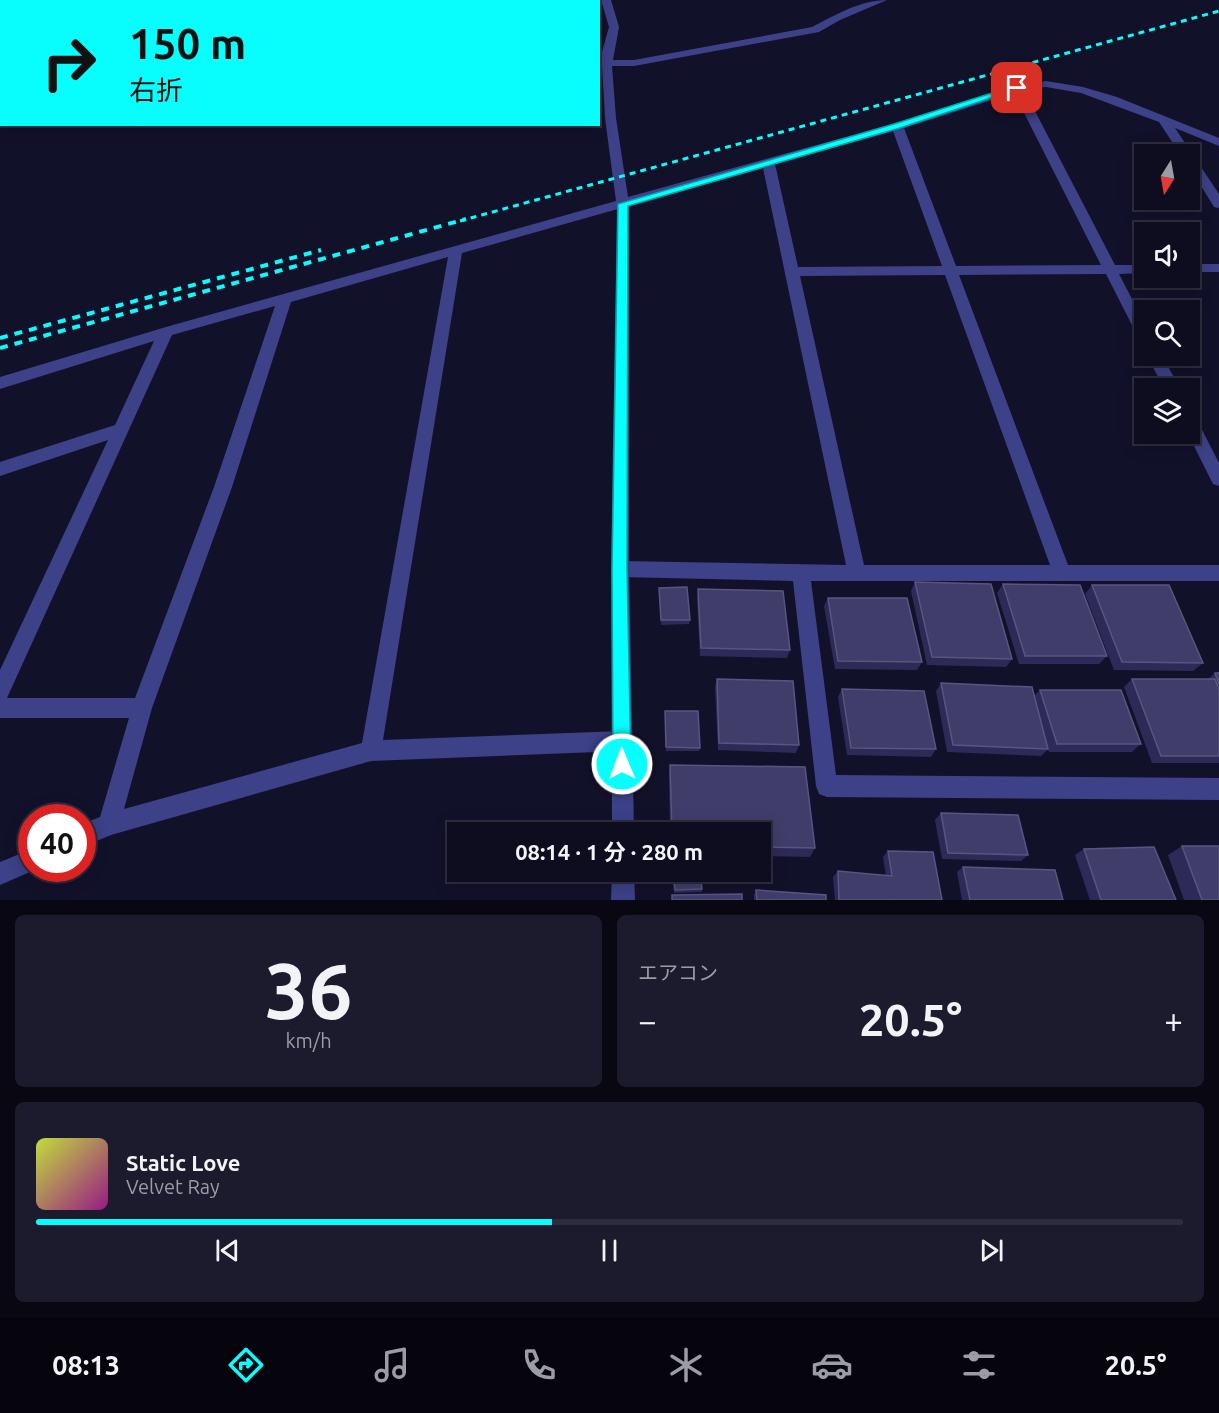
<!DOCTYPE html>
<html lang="ja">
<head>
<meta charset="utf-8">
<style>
  :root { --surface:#0e0d20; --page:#1c1b2d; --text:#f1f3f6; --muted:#9b9ca5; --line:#2e2d3e; --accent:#07fefd }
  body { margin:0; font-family:Ubuntu,"Noto Sans JP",sans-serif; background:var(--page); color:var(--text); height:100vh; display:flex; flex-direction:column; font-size:22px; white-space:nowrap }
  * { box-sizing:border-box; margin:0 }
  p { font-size:20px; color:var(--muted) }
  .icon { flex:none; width:33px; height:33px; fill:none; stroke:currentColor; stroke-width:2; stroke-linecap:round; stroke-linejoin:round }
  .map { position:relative; height:900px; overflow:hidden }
  .panel { display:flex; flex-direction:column; gap:15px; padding:15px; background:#080712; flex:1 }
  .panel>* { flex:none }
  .top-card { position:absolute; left:0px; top:0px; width:600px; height:126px; box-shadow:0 3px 15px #0003,0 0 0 2px var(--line); background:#07fefd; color:#111; overflow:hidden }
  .needle { width:39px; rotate:191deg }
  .controls { position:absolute; left:1134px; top:144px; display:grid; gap:12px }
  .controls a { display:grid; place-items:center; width:66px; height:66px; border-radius:0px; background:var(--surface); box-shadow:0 3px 15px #0003,0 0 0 2px var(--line); font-size:30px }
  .speed { position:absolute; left:18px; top:804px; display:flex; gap:12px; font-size:30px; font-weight:700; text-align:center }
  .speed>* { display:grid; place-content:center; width:78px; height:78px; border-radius:50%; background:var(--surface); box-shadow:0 3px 15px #0003,0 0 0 2px var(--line); line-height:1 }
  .speed .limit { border:9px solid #d22; background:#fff; color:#111 }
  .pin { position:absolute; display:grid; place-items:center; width:51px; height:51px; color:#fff; margin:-26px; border-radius:12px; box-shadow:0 3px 9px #0006 }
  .me { position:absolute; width:66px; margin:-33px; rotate:359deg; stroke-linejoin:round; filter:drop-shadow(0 0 4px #0008) }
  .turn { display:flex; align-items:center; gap:21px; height:126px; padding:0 30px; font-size:27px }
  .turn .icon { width:78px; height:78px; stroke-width:2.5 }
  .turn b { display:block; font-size:42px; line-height:51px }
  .big { font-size:45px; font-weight:700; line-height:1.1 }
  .panel .tile { flex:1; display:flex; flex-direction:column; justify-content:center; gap:9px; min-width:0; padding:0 21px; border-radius:9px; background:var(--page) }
  .panel .dial { align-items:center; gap:0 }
  .dial b { font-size:78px; line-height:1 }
  .song { display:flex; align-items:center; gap:18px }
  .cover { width:72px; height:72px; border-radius:9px; background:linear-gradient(135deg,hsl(70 70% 55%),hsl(310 70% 35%)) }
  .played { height:6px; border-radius:3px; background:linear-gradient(90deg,var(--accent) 45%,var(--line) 45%) }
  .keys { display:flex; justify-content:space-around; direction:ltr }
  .heat { display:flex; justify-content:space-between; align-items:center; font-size:33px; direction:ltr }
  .panel .tiles { flex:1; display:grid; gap:15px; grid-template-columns:1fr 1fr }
  .tile:last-child { grid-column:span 2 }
  .trip { position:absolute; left:447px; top:822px; width:324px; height:60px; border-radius:0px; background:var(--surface); box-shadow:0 3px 15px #0003,0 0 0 2px var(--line); font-weight:700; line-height:60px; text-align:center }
  .dock { display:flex; height:96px; justify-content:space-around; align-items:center; background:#06050d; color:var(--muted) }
  .dock .icon { width:42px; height:42px }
  .dock .current { color:var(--accent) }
  .dock b { font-size:27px; color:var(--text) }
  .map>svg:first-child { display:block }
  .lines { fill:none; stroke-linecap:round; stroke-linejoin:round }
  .minor { fill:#3c4188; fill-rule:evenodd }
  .tertiary { fill:#3c4188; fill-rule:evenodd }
  .rail-far1 { stroke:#07fefd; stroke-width:3; stroke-dasharray:6 5; stroke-linecap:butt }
  .rail { stroke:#07fefd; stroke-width:4; stroke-dasharray:8 7; stroke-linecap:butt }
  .wall { fill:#2e2a58 }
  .building { fill:#403d6a; stroke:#585581; stroke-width:1.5 }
  .route { fill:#07fefd; stroke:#05a5a4; stroke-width:1.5 }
</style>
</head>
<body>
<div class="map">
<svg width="1219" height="900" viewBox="0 0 1219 900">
  <rect width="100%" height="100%" fill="#12112a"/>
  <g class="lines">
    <!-- minor -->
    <g class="minor">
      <path d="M356,0H366L355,2Z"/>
      <rect x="478" y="0" width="10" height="2"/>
      <path d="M601,0H611L619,27L613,60H634L812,27C835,15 861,0 887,0L840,20L819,32L634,66H612L616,118L628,197L893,124L1013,86L1046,81L1083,87L1117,97L1219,138V146L1175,128L1219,194V208L1214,207L1190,168V154H1180L1159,122L1081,93L1046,87L1024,90L1115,265H1144V273L1119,274L1144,322V340L1139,339L1137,335L1106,274L959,275L1068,565H1219V581H811L836,775L1219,778V800L827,797L819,794L816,786L793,581L620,577L614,575L611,569L614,563L620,561L846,565L763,168L462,253L383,740L622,731L629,734L632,741L629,748L622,751L371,761L111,835L82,847V824L100,817L129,718H0V670L108,440L0,476V462L115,425L154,341L0,389V377L166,327L616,201L605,118L602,66H598L609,27ZM1014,93L1101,265L956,266L904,128ZM893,131L942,266L798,267L775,164ZM448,257L362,743L124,809L152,708L232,487L291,302ZM945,275L1050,565H864L800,276ZM275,306L214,487L135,698H7L172,335Z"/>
      <rect x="0" y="13" width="2" height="6"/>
      <rect x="1190" y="264" width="29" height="8"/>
      <path d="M1147,356H1162L1180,388H1164Z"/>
      <path d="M1190,416L1196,418L1219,463V486L1213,484L1188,434Z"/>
      <path d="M32,849V868H39L0,885V862Z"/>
    </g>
    <!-- tertiary -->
    <g class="tertiary">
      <path d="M623,200L629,204V569L634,832H612L611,569L617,204Z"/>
      <path d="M612,872H634L635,900H611Z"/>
    </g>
    <!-- rail-far1 -->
    <path class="rail-far1" d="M460,221L1219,11"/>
    <!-- rail -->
    <g class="rail">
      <path d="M0,338L321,250"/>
      <path d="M0,348L466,219"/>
    </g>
  </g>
  <!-- wall -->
  <g class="wall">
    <rect x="540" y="0" width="38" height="2"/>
    <path d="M915,582L1012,659L1006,667L927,665L911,591Z"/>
    <path d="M1003,584L1107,656L1099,664H1019L997,593Z"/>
    <path d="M1092,585L1203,663L1193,671L1114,670L1085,594Z"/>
    <path d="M659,588L690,620L689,624L661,625Z"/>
    <path d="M698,589L790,650L787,658L700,656L697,598Z"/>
    <path d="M828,598L922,662L917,670L835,669L824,606Z"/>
    <path d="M1215,673H1219V763H1152L1124,687L1132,679H1208Z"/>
    <path d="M717,679L799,745L796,753L718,750L715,687Z"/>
    <path d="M941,683L1034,696L1040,690L1141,744L1132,752H1049L1048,749L1041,756L947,752L936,691Z"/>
    <path d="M842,689L936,749L931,757L847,755L838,697Z"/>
    <path d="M665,711L700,748L699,751H666Z"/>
    <path d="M670,765L815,848L810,857L760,856V832H670L669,775Z"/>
    <path d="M941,813L1028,855L1021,861L942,859L935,820Z"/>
    <path d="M1182,846L1219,900H1184L1168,855Z"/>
    <path d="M1084,849L1176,900H1090L1075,855Z"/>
    <path d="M888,851L942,900H835L833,877L838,871L886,876L883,857Z"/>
    <path d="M963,867L1063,900H962L957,872Z"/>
    <path d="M672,872H700L702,889V892L674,893Z"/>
    <path d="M756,890L826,900H754V895Z"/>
  </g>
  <!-- building -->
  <g class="building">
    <path d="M439,0H472V2L439,1Z"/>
    <path d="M493,0H532L533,2H493Z"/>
    <path d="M915,582L991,584L1012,659L932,657Z"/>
    <path d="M1003,584L1080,585L1107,656H1025Z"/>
    <path d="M1092,585H1169L1203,663L1122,662Z"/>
    <path d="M687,587L690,620H661L659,588Z"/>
    <path d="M698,589L783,591L790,650L701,648Z"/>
    <path d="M828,598H907L922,662L838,661Z"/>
    <path d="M1215,673H1219V684Z"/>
    <path d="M717,679L793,681L799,745L719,743Z"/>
    <path d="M1132,679H1215L1219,689V756H1161Z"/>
    <path d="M941,683L1032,687L1048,749L953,745Z"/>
    <path d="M842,689L924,691L936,749L851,748Z"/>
    <path d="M1040,690H1121L1141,744H1057Z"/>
    <path d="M665,711H698L700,748L666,747Z"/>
    <path d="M670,765L805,767L815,848L760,847V832H672Z"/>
    <path d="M941,813L1018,815L1028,855L948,853Z"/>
    <path d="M1182,846H1219V900H1202Z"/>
    <path d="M1154,847L1176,900H1101L1084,849Z"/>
    <path d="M888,851L933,852L942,900H895L894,899L895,900H839L838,871L892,876Z"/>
    <path d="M963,867L1055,870L1063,900H970Z"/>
    <path d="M673,872H700L702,889L675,890Z"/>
    <path d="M756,890L826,895V900H757Z"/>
    <path d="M742,894V900H672V895Z"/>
  </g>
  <!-- route -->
  <path class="route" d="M1014,86L1021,88L900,128L628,206L627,569L631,764L628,770L622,773L616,770L613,764L612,569L618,204L894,124Z"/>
</svg>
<div class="controls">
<a><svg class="needle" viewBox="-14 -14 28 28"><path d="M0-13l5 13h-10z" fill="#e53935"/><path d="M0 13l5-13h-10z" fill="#9b9ca5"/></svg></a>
<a><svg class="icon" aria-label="sound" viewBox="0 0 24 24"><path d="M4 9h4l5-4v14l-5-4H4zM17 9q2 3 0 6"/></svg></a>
<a><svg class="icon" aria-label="search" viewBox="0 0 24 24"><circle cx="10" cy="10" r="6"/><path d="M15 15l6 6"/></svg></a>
<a><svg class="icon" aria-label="layers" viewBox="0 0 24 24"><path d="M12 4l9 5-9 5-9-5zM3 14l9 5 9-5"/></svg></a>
</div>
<div class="speed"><div class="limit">40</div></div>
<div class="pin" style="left:1017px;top:88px;background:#d93025"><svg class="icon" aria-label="arrive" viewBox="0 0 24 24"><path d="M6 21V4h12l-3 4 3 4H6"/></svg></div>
<svg class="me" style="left:622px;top:764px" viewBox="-20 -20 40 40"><circle r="17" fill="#07fefd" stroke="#fff" stroke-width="3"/><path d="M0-11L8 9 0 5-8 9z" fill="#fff"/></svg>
<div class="trip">08:14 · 1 分 · 280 m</div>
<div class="top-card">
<div class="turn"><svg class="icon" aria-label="right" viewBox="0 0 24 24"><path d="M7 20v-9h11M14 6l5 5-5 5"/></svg><div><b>150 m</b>右折</div></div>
</div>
</div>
<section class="panel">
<div class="tiles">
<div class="tile dial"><b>36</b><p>km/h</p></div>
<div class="tile"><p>エアコン</p>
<div class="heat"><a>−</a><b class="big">20.5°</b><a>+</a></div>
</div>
<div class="tile">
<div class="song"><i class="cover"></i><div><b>Static Love</b><p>Velvet Ray</p></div></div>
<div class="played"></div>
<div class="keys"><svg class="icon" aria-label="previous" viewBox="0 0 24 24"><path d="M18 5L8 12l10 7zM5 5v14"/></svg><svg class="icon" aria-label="pause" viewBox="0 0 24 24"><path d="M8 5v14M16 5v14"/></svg><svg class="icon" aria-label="next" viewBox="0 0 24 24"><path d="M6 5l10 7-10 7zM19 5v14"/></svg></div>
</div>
</div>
</section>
<nav class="dock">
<b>08:13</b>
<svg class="icon current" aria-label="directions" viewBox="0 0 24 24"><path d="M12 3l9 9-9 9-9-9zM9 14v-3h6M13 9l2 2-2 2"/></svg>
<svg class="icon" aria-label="music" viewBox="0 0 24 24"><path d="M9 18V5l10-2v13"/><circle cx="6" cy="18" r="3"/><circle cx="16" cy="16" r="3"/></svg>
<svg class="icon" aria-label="phone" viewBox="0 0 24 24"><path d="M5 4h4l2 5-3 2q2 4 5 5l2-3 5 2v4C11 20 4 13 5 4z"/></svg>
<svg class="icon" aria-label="climate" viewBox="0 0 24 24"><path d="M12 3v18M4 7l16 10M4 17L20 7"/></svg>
<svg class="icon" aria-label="car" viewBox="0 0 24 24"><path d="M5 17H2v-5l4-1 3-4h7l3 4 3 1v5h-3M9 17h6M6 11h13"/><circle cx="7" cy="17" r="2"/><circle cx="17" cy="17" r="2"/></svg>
<svg class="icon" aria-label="filters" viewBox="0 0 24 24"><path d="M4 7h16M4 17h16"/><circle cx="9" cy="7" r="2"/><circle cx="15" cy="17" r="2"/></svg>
<b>20.5°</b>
</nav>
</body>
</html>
